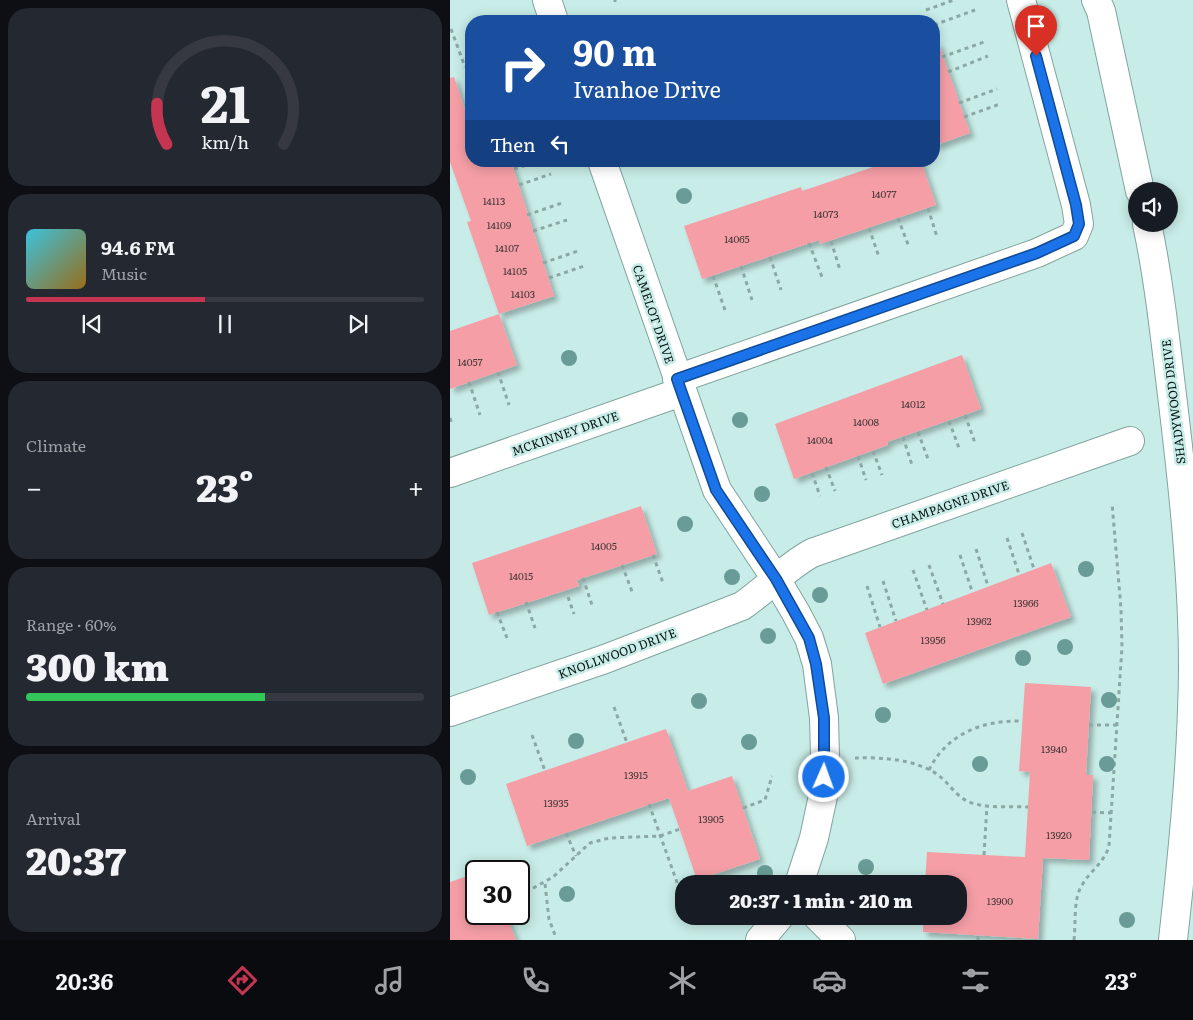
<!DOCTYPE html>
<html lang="en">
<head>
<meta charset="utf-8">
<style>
  :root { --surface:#171b24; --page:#242831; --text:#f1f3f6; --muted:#9ea1a6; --line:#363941; --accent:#c53552 }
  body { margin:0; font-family:Literata,serif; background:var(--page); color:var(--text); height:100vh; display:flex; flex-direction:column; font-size:19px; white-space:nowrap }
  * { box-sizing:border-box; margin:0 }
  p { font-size:16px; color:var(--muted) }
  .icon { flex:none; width:28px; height:28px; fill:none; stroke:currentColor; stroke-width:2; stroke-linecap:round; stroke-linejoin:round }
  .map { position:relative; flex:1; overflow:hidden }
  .drawer { display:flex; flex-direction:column; gap:8px; padding:8px; background:#0d0f14; width:450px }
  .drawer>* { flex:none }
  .banner { position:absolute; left:15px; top:15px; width:475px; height:152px; border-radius:20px; box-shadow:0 2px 12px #0003; background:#1a4fa0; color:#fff; overflow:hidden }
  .controls { position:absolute; left:678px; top:182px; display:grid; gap:10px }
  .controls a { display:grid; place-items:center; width:50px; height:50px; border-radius:50%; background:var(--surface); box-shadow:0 2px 12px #0003; font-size:25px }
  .speed { position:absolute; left:15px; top:860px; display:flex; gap:10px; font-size:25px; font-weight:700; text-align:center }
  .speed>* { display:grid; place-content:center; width:65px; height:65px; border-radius:50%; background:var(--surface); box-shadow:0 2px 12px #0003; line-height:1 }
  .speed .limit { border:2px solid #111; border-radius:8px; background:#fff; color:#111 }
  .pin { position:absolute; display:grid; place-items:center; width:42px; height:42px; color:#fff; margin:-51px -21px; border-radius:50% 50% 50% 0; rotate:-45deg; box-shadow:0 0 5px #0007 }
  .pin .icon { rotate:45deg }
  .me { position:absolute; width:55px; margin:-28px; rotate:2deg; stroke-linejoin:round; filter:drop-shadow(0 0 4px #0008) }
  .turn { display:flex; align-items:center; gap:18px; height:105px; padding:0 25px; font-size:22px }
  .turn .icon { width:65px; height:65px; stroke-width:2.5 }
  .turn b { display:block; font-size:35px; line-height:42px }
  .then { display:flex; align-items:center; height:48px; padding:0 25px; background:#0003; gap:10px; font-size:19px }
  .big { font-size:38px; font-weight:800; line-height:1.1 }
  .drawer .widget { flex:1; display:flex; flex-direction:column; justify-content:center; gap:8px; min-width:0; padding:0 18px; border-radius:20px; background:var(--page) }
  .drawer .dial { align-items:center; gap:0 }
  .dial svg { height:130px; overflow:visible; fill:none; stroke:var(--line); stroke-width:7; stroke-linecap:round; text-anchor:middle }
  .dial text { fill:var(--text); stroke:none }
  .song { display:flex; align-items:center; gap:15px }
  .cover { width:60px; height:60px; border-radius:8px; background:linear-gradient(135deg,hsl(190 70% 55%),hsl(40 70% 35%)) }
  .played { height:5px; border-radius:2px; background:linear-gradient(90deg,var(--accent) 45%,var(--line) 45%) }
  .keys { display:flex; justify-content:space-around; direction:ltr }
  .heat { display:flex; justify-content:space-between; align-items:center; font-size:28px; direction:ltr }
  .charge { height:8px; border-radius:4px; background:linear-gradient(90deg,#34c759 60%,var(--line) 0) }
  .trip { position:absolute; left:225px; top:875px; width:292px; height:50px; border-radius:20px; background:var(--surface); box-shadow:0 2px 12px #0003; font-weight:800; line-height:50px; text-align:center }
  .dock { display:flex; height:80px; justify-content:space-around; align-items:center; background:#090b0e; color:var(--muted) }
  .dock .icon { width:35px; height:35px }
  .dock .selected { color:var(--accent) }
  .dock b { font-size:22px; color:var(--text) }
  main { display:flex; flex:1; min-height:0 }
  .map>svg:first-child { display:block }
  .building { fill:#f59ea6; filter:url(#shadow) }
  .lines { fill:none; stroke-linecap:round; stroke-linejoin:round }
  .street-casing { stroke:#81a49f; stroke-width:30 }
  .path { stroke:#8ba8a3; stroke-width:3; stroke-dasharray:4 4; stroke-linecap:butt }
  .street { stroke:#fff; stroke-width:28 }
  .tree { fill:#699c96 }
  .route-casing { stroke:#114b97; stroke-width:12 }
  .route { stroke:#1a73e8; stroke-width:9 }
  .labels { text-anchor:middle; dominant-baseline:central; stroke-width:5; stroke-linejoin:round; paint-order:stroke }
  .number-label { font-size:10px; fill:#423636 }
  .street-label { font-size:12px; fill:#061311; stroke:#c8ece7 }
</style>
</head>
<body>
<main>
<section class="drawer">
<div class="widget dial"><svg viewBox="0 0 100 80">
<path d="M14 69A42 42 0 1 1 86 69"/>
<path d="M14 69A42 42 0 0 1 8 44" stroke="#c53552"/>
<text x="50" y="56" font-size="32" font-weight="700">21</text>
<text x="50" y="72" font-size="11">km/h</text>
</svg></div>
<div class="widget">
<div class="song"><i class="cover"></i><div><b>94.6 FM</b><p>Music</p></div></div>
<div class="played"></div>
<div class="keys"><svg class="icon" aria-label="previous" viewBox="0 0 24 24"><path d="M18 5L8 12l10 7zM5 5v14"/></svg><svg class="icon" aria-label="pause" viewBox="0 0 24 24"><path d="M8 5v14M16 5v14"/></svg><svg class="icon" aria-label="next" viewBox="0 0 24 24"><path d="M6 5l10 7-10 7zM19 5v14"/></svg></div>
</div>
<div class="widget"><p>Climate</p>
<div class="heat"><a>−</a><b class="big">23°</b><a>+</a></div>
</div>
<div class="widget"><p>Range · 60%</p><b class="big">300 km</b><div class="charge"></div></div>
<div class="widget"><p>Arrival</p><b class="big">20:37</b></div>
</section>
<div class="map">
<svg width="743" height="940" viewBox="0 0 743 940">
  <defs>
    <filter id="shadow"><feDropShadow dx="4.5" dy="4.5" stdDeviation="2.5" flood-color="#0004"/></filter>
  </defs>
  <rect width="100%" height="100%" fill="#c8ece7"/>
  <!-- building -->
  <g class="building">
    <path d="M488,42L520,133L484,146V43Z"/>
    <path d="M4,77L21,127V161H61L104,296L49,314L67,365L0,389V331L49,314L17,222L21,221L0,162V78Z"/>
    <path d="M441,161H471L486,205L370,244L369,240L252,279L234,226L351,187L352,191Z"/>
    <path d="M512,355L531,409L437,442L438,445L344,479L325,424Z"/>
    <path d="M191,506L207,554L127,580L129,586L39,615L22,563Z"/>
    <path d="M601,563L621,617L433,684L415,633Z"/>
    <path d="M575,683L641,687L636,775H643L639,860L593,858L588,939L473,932V916H509V884H475L477,852L575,857L580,772L569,771Z"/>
    <path d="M216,729L238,791L282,776L310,859L247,880L219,798L77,846L56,784Z"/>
    <path d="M26,873V914H56L66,940H0V882Z"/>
  </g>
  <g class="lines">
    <!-- street casing -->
    <g class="street-casing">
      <g id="street">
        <path d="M97,0L104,21"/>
        <path d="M646,0L651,11L690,191"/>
        <path d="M152,161L267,490L326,579L346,613L359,638L367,664L374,718L375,758L373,796L364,838L349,884"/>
        <path d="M697,224C709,280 715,338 722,395C733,486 743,578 743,669C742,760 733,850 723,940"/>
        <path d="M227,379L587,253L624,236L629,224L626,205L571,0"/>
        <path d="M0,473L231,392"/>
        <path d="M0,712L155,659L292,606C317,589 336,567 362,553L680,441"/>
        <path d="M367,916L391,940"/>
        <path d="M310,940L330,916"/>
      </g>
    </g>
    <!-- path -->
    <g class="path">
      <path d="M165,0V2"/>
      <path d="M476,10L504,0"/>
      <path d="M484,25L525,10"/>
      <path d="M1,29L15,67"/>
      <path d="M492,57L534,42"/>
      <path d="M498,72L538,56"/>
      <path d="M509,103L547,89"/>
      <path d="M514,117L550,104"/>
      <path d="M64,169L88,161"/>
      <path d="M69,185L101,174"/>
      <path d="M478,208L487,237"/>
      <path d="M77,215L112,203"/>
      <path d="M448,218L459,247"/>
      <path d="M419,228L429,257"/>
      <path d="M83,231L117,220"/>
      <path d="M381,241L390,270"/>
      <path d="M359,243L372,277"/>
      <path d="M320,257L331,290"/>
      <path d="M93,263L128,251"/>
      <path d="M291,266L302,300"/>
      <path d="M263,276L275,310"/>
      <path d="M99,278L134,266"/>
      <path d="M48,372L59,405"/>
      <path d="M19,382L30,415"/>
      <path d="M515,415L525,443"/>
      <path d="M0,418L2,424"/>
      <path d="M499,421L509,448"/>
      <path d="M468,432L478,459"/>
      <path d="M453,437L462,465"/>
      <path d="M423,451L432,475"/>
      <path d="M408,456L416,480"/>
      <path d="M376,467L385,491"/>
      <path d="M362,473L370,496"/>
      <path d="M572,533L584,569"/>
      <path d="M557,538L569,574"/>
      <path d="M526,549L538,586"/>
      <path d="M203,555L213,583"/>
      <path d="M510,555L522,591"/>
      <path d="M172,565L183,594"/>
      <path d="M479,565L493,604"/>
      <path d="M463,570L477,610"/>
      <path d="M133,578L143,608"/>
      <path d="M433,581L446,621"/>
      <path d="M417,586L430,627"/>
      <path d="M118,597L124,614"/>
      <path d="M76,602L85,628"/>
      <path d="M47,612L57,638"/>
      <path d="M164,707L177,743"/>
      <path d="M639,725H667"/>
      <path d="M82,735L95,771"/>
      <path d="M405,758C431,757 466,759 488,775C498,782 505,795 517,801C534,809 559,806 578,807"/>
      <path d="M479,770C497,733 534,720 572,721"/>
      <path d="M199,804L234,902"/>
      <path d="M293,808L315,800L322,776"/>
      <path d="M642,812L661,813"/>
      <path d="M116,833L126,856"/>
      <path d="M534,855L537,805"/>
      <path d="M95,884L99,919L105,935"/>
      <path d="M69,896L103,877L140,843L159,838L210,836L230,829"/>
      <path d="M240,916L241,918"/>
      <path d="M528,940V936"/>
      <path d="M624,940C626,923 623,899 632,885C641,870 654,863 659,846L672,647L671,609L662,503"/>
    </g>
    <!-- street -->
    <use href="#street" class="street"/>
  </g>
  <!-- trees -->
  <g class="tree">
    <circle cx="234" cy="196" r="8"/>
    <circle cx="119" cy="358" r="8"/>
    <circle cx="290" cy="420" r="8"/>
    <circle cx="312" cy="494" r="8"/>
    <circle cx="235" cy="524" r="8"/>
    <circle cx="636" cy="569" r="8"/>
    <circle cx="282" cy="577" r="8"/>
    <circle cx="370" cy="595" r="8"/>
    <circle cx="318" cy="636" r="8"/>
    <circle cx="615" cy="647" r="8"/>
    <circle cx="573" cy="658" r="8"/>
    <circle cx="659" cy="700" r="8"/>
    <circle cx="249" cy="701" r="8"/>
    <circle cx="433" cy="715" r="8"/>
    <circle cx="126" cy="741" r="8"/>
    <circle cx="299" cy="742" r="8"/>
    <circle cx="530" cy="764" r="8"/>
    <circle cx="657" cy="764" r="8"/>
    <circle cx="18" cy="777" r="8"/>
    <circle cx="416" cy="867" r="8"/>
    <circle cx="315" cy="873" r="8"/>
    <circle cx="117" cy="894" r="8"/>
    <circle cx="677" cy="920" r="8"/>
  </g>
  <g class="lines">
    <!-- route casing -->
    <g class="route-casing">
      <path id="route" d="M374,777V718L366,664L359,638L326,579L266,490L227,379L587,253L624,236L629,224L626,205L586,56"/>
    </g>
    <!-- route -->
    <use href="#route" class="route"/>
  </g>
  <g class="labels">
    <!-- number labels -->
    <g class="number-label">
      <text x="434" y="193">14077</text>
      <text x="44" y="200">14113</text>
      <text x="376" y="213">14073</text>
      <text x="49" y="224">14109</text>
      <text x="287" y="238">14065</text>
      <text x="57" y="247">14107</text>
      <text x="65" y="270">14105</text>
      <text x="73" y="293">14103</text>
      <text x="20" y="361">14057</text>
      <text x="463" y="403">14012</text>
      <text x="416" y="421">14008</text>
      <text x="370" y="439">14004</text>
      <text x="154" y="545">14005</text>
      <text x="71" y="575">14015</text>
      <text x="576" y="602">13966</text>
      <text x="529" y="620">13962</text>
      <text x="483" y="639">13956</text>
      <text x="604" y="748">13940</text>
      <text x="186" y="774">13915</text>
      <text x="106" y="802">13935</text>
      <text x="261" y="818">13905</text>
      <text x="609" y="834">13920</text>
      <text x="550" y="900">13900</text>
    </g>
    <!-- street labels -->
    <g class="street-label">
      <text transform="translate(204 314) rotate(71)">CAMELOT DRIVE</text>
      <text transform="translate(723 402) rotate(-97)">SHADYWOOD DRIVE</text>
      <text transform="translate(115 433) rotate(-19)">MCKINNEY DRIVE</text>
      <text transform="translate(500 504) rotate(-19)">CHAMPAGNE DRIVE</text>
      <text transform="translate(167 653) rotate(-20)">KNOLLWOOD DRIVE</text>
    </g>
  </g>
</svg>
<div class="controls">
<a><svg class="icon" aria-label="sound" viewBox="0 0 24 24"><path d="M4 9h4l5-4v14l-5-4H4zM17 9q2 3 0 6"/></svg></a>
</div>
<div class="speed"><div class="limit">30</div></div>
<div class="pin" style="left:586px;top:56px;background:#d93025"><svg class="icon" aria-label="arrive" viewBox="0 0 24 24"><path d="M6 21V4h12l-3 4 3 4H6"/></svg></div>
<svg class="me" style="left:374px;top:777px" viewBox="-20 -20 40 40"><circle r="17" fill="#1a73e8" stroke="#fff" stroke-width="3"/><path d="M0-11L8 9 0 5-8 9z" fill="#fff"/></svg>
<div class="trip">20:37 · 1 min · 210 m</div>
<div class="banner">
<div class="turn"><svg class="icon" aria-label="right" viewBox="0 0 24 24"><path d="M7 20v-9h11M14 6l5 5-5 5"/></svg><div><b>90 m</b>Ivanhoe Drive</div></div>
<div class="then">Then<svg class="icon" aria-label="left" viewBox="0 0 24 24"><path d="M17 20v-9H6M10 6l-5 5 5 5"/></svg></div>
</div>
</div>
</main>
<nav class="dock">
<b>20:36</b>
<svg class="icon selected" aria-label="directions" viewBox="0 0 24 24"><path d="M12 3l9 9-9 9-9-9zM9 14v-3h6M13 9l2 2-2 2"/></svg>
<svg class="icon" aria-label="music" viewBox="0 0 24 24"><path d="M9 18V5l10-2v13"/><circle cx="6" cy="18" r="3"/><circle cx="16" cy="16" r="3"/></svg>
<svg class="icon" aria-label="phone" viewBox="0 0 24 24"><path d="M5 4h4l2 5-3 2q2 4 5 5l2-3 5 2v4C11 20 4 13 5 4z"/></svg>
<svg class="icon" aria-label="climate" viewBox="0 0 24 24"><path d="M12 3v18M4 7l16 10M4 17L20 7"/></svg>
<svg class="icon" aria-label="car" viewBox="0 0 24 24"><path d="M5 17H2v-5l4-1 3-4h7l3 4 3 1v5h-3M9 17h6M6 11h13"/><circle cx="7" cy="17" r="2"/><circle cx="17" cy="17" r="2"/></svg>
<svg class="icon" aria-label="filters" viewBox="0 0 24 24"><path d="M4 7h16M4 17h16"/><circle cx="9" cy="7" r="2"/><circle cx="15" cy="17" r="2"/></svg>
<b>23°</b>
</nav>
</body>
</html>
